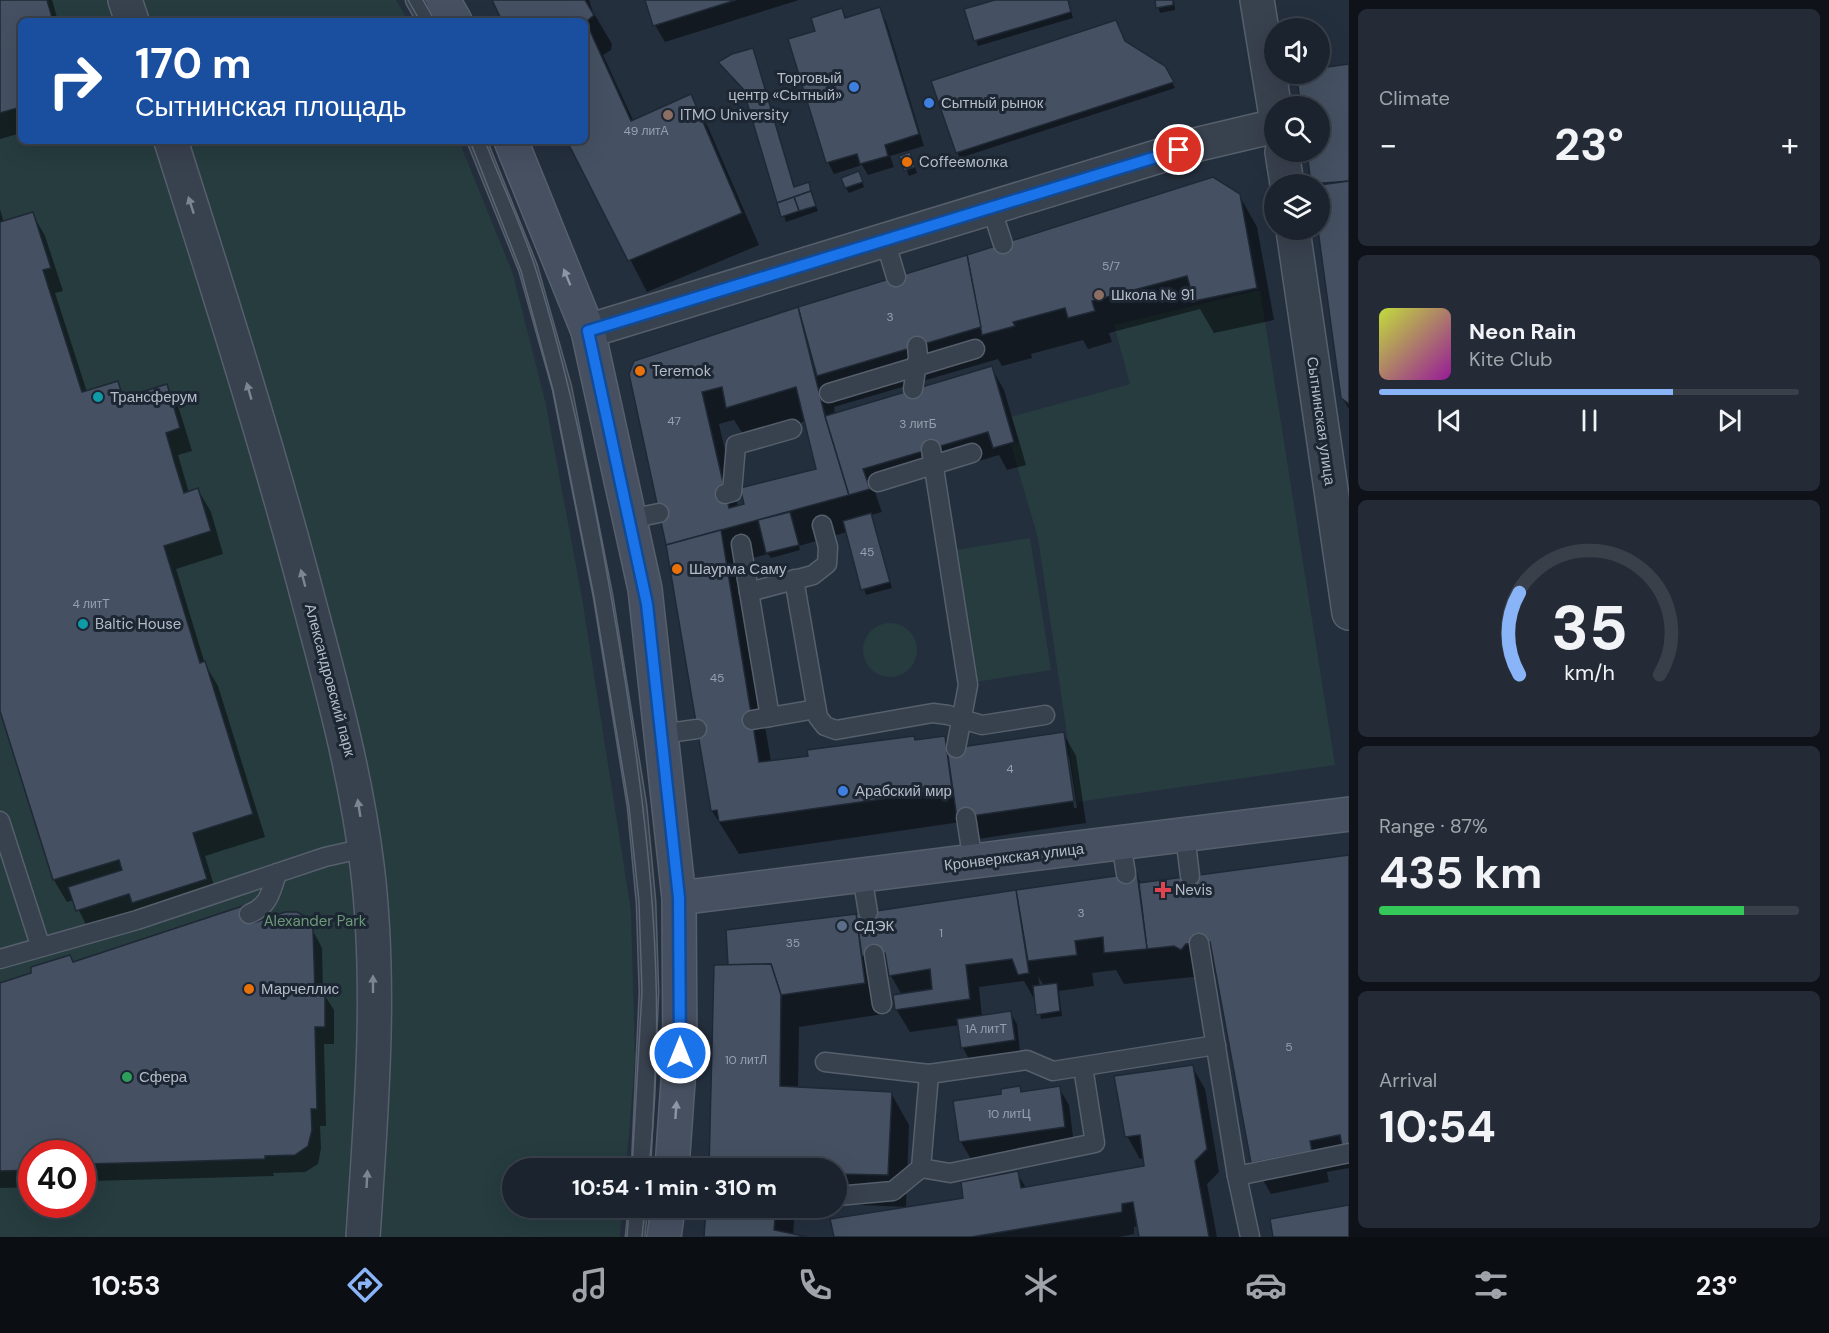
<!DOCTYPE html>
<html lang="en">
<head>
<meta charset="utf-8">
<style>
  :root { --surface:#1b232e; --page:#242b36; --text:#f1f3f6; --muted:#a0a4aa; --line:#39404a; --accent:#8ab4f8 }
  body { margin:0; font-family:"DM Sans",sans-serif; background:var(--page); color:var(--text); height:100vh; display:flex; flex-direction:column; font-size:22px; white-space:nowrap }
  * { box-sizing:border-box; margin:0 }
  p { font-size:20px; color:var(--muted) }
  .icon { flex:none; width:33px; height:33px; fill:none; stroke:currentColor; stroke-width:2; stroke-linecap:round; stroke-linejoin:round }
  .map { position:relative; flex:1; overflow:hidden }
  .side { display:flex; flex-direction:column; gap:9px; padding:9px; background:#0f1319; width:480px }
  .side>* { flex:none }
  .top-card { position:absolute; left:18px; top:18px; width:570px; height:126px; border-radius:9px; box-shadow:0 6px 24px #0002,0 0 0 2px var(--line); background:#1a4fa0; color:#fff; overflow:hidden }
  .controls { position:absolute; left:1264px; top:18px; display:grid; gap:12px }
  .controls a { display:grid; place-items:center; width:66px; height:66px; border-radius:50%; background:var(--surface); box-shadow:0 6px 24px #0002,0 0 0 2px var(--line); font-size:30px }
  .speed { position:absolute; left:18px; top:1140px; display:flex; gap:12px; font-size:30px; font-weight:700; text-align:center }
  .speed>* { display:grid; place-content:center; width:78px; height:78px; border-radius:50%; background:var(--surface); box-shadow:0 6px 24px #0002,0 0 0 2px var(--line); line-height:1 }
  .speed .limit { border:9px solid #d22; background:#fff; color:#111 }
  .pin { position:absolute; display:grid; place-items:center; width:51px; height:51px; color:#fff; margin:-26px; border:3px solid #fff; border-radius:50%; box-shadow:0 2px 6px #0007 }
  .me { position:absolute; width:66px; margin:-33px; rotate:0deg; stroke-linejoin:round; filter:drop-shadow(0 0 4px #0008) }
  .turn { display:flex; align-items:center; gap:21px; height:126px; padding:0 18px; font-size:27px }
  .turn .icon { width:78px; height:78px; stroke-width:2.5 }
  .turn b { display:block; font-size:42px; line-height:51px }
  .big { font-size:45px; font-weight:700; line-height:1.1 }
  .side .card { flex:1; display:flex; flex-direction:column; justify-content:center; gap:9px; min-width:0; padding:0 21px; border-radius:9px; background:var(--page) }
  .side .dial { align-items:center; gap:0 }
  .dial svg { height:156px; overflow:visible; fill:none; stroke:var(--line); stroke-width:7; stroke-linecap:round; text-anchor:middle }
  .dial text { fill:var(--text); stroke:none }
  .song { display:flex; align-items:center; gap:18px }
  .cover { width:72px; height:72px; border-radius:9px; background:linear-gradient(135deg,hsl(70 70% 55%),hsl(300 70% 35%)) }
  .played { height:6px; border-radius:3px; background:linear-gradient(90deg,var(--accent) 70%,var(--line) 70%) }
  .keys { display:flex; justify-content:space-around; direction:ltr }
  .heat { display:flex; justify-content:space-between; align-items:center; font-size:33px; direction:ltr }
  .charge { height:9px; border-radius:4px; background:linear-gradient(90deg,#34c759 87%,var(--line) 0) }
  .trip { position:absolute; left:502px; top:1158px; width:345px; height:60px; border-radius:30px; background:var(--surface); box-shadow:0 6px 24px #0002,0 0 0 2px var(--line); font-weight:700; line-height:60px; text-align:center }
  .dock { display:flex; height:96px; justify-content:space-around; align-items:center; background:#0b0e12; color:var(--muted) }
  .dock .icon { width:42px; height:42px }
  .dock .active { color:var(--accent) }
  .dock b { font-size:27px; color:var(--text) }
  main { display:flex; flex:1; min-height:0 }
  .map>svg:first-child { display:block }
  .green { fill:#263c3f; fill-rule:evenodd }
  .shadow { fill:#0007; fill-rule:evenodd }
  .building { fill:#455162; stroke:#1f2835; stroke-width:1.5; fill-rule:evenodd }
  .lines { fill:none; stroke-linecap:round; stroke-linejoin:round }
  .lane-casing { stroke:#565f6c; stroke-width:21 }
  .street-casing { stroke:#565f6c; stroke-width:36 }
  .secondary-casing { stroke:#565f6c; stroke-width:36 }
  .lane { stroke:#38414e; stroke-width:18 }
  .street { stroke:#38414e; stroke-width:33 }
  .secondary { stroke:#465061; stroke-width:33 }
  .tram { stroke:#5a6575; stroke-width:1.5 }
  .oneway { fill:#7c8592 }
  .oneway2 { fill:#8e96a5 }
  .route-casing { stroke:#114b97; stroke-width:15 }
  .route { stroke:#1a73e8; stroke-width:10 }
  .shop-dot { fill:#3f7fe0; stroke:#1d2633; stroke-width:2 }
  .education-dot { fill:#8d6e63; stroke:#1d2633; stroke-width:2 }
  .food-dot { fill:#e8710a; stroke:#1d2633; stroke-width:2 }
  .culture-dot { fill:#0f9aa8; stroke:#1d2633; stroke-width:2 }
  .health-dot { fill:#e0444e; stroke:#1d2633; stroke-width:2 }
  .service-dot { fill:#5c6f8a; stroke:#1d2633; stroke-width:2 }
  .leisure-dot { fill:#2e9e5b; stroke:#1d2633; stroke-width:2 }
  .labels { text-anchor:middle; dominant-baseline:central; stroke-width:6; stroke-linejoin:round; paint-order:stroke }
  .number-label { font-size:12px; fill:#98a1af }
  .poi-label { font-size:15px; fill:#b4bcc9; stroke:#1d2633; text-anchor:start }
  .street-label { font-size:15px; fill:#b4bcc9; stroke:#1d2633 }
  .park-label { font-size:15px; fill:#6b9a76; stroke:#1d2633 }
</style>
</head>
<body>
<main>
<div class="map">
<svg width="1349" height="1237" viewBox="0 0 1349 1237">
  <rect width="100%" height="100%" fill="#242f3e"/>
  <!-- green -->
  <g class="green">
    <path d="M0,0H396L408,21H21V141H459L513,274L546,405L582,598L631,911L635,1061L626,1168H513V1208H622L620,1237H0ZM32,1154H82V1204H32Z"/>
    <path d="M1260,290L1335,765L1077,802L1038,538L1011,445L1019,442L1011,417L1130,384L1114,325Z"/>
    <path d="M1030,538L1051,670L976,682L955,550Z"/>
    <circle cx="890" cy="650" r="27"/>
  </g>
  <!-- shadow -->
  <g class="shadow">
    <path d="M0,0H52L58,21H62H21V133L0,139Z"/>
    <path d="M493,0H589L593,12L612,44L611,50L603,55L634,122L690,95L708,127L759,245L647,292L569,141H585V21H503Z"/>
    <path d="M647,0H799L665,42L655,25Z"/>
    <path d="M1001,0H1068L1073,18L978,46L966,10Z"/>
    <path d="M1156,0H1174L1175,10L1160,13Z"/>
    <path d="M879,9L886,21L924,146L890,156L894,167L868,175L862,165L834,174L828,162L817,32L842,10L847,19Z"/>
    <path d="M1125,43L1164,67L1175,88L960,158L957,152Z"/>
    <path d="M752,49L795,188L808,184L818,211L786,222L745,92L720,62Z"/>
    <path d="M1349,65V409L1342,398L1319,230L1320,184H1313L1309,152H1320V106H1302L1298,74H1320V69Z"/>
    <path d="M901,157L912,159L917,173L909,176Z"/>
    <path d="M861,178L864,187L849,193L846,188Z"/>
    <path d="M1239,195L1257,227L1274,320L1214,333L1200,309L1109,333L1112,342L1088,349L1083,340L1031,354L1032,358L1002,366L998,359L834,407L835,414L991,367L1004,390L1026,465L1007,470L999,455L875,492L882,512L871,515L892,588L866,595L847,532L799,546L800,550L771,558L768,554L738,562L771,762L945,738L951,750L1063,733L1076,756L1086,823L971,840L961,822L739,854L712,811L667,545L630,374L635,362L799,309ZM734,420L746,439L806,421L818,470L738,507L719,424ZM1066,756H1069L1077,808H1074Z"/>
    <path d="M0,209L4,223L32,213L45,236L63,291L55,293L87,392L117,383L126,399L166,386L179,409L192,451L178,455L189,493L198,490L211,512L223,554L176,569L205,664L218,686L265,837L205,856L219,902L146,925L90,933L74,900L67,902L54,880L0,706Z"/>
    <path d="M1349,857V1168L1327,1172L1329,1182L1271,1194L1253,1162L1218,975L1204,976L1200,981L1193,977L1124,984L1116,970L1092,973L1094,986L1059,991L1062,1016L1041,1019L1036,996L1033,997L1024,981L979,987L982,1017L1010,1013L1017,1024L1020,1051L969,1059L963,1048L960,1025L910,1032L896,1009L902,995L891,976L878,978L883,1014L799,1027L798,1088L891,1093L909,1125L906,1207L837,1204V1168H710L729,966L856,915L1136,875L1142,884ZM1038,976L1044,986L1040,987Z"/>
    <path d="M245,907L255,924L307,920L322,948L323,993L334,1010V1044H324L326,1126H320L321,1148L318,1164L305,1172L273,1173L274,1176L91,1181V1186H82V1154H32V1187L0,1188V984L74,964Z"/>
    <path d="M1192,1066L1205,1089L1219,1172L1207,1184L1217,1237H1141L1139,1226L1134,1227V1234L1119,1237H835L965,1199L1017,1173L1026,1188L1146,1167L1144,1158L1140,1159L1127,1136Z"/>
    <path d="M1019,1088L1022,1093L1059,1088L1069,1105L1074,1144L971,1159L961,1142L955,1103L1003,1096Z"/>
    <path d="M707,1208H795L793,1236L801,1237H705Z"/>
  </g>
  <!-- building -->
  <g class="building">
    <path d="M0,0H47L53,21L62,18L63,21H21V107L0,113Z"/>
    <path d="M492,0H585L594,15L586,22L631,121L691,94L742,213L628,261L567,141H585V21H502Z"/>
    <path d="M645,0H736L653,26Z"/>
    <path d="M995,0H1068L1071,12L974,41L964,9Z"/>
    <path d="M1155,0H1173V5L1156,8Z"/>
    <path d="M880,7L919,134L885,145L888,156L860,164L857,154L826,163L788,39L815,31L811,18L842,8L845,18Z"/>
    <path d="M1116,20L1125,41L1165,66L1174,82L956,153L931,81Z"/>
    <path d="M753,48L794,187L809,182L811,191L777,203L743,89L718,62L732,54Z"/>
    <path d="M1349,64V181L1311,184L1307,152H1320V106H1301L1296,74H1320V68Z"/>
    <path d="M910,152L915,167L904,171L899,156Z"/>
    <path d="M859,171L863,182L845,188L841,178Z"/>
    <path d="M1213,177L1240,194L1257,288L1194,301L1187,276L1092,301L1095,311L1068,318L1065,308L1013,322L1015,326L982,335L967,255Z"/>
    <path d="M1349,181V404L1341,398L1318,230H1320V185Z"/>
    <path d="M811,191L816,206L799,211L794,197Z"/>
    <path d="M794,197L799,211L781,217L777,203Z"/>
    <path d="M33,212L51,268L43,270L82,392L118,381L123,398L167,384L180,428L166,433L175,464L184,493L198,488L211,531L164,546L200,663L205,661L253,814L193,833L207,879L132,903L129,894L76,911L68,887L122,870L119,860L53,880L0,711V222Z"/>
    <path d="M967,255L981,327L817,376L798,307Z"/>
    <path d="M798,307L825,416L849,495L666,545L629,374L634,361ZM722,387L726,408L796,387L816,469L740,488L744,504L729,508L702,392Z"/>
    <path d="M992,366L1014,442L993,448L988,432L863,469L870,489L849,495L825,416Z"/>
    <path d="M790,512L799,545L766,553L758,520Z"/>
    <path d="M871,513L890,582L861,590L843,521Z"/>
    <path d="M721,530L759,762L808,756L807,750L914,736L915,740L945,736L952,789L719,822L717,810L711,811L666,545Z"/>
    <path d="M1064,732L1074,801L957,818L947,749Z"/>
    <path d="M1349,855V1144L1342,1145L1340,1135L1310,1141L1312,1151L1251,1163L1210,942L1186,944L1181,950L1174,946L1147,949L1139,883Z"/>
    <path d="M1137,873L1147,949L1104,953L1103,937L1075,941L1077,955L1028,961L1016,890Z"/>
    <path d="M1016,890L1029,973L1018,975L1012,959L966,965L970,999L895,1010L893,995L932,989L930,969L889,976L885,953L862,956L856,914Z"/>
    <path d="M246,905L253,923L285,912H297L308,918L313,930L315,991H325V1027H315L317,1109H311L312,1130L308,1146L295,1155L265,1156V1159L165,1162L82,1164V1154H32V1170L0,1171V983L31,973V967L70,955L73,962Z"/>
    <path d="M856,914L865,983L781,995L771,964L728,965L726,930Z"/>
    <path d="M771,964L781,995L780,1086L892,1092L888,1175L837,1174V1168H709L714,965Z"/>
    <path d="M1057,983L1060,1011L1036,1015L1033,986Z"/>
    <path d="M1011,1011L1015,1040L961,1048L957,1019Z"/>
    <path d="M1193,1065L1207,1149L1195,1161L1209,1237H1139L1133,1202L1122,1204V1212L971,1237H834L830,1219L963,1198L961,1182L1018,1171L1021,1188L1144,1166L1140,1135L1125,1137L1114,1076Z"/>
    <path d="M1020,1086L1021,1092L1060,1086L1065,1127L959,1142L953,1101L1001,1094V1089Z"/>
    <path d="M1349,1205V1237H1273L1270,1219Z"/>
    <path d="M706,1208H776L774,1230L808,1237H704Z"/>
  </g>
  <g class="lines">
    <!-- lane casing -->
    <g class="lane-casing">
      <g id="lane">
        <path d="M415,0L427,21"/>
        <path d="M477,141L528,268L562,388L603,596L637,806L646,902L649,992L641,1168"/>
        <path d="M991,207L1003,244"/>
        <path d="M885,240L896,277"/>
        <path d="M913,389L918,357L917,346"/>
        <path d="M829,393L975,349"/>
        <path d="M931,449L968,685L956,748"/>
        <path d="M878,482L972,453"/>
        <path d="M725,494L732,492L736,445L792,429"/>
        <path d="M630,519L659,513"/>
        <path d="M741,544L770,717"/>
        <path d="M794,579L818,717L825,726L836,730L933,713L948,715L982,725L1045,715"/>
        <path d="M749,592L813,575L827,564L828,547L822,525"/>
        <path d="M752,720L816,709"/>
        <path d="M661,734L697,729"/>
        <path d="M966,817L973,862"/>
        <path d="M0,821L40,945"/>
        <path d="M1185,835L1190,876"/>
        <path d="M1121,843L1126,874"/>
        <path d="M862,876L868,912"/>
        <path d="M249,914C269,906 271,892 277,873"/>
        <path d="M1199,943L1237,1176L1250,1237"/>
        <path d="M874,954L882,1004"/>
        <path d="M0,959L137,920L325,857L365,848"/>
        <path d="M825,1062L929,1074L1027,1060L1053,1071L1216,1045"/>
        <path d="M921,1168L950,1173L1095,1143L1083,1067"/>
        <path d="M1237,1176L1349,1153"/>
        <path d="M837,1196L893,1191L921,1168L929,1074"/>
        <path d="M635,1237L638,1208"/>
      </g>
    </g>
    <!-- street casing -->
    <g class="street-casing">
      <g id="street">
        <path d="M125,0L132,21"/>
        <path d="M1257,0L1275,110"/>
        <path d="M171,141C220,295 269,450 310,606C333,692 356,776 367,865C382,987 371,1114 363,1237"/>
        <path d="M1282,152L1287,184"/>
        <path d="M1293,230L1349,613"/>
        <path d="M588,331L1199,144L1275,126"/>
      </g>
    </g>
    <!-- secondary casing -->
    <g class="secondary-casing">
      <g id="secondary">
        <path d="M443,0L455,21"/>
        <path d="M511,141L588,331L645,589L679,898L680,1053L672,1168"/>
        <path d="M679,898L1349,814"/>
        <path d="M664,1237L668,1208"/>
      </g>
    </g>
    <!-- lane -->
    <use href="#lane" class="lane"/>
    <!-- street -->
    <use href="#street" class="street"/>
    <!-- secondary -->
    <use href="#secondary" class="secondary"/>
    <!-- tram -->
    <g class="tram">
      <path d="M408,0L420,21"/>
      <path d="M423,0L435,21"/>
      <path d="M470,141L521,271L553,390L594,597L629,807L639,902L642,991L632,1168"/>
      <path d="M485,141C502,185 523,228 537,273C578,406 603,543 625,680C651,844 667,1003 649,1168"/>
      <path d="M627,1237L629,1208"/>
      <path d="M642,1237L645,1208"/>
    </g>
  </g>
  <!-- one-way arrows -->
  <defs><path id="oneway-solid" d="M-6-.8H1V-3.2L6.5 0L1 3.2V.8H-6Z" transform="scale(1.5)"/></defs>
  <g class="oneway">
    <use href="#oneway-solid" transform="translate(191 205) rotate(-108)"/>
    <use href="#oneway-solid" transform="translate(249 391) rotate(-106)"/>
    <use href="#oneway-solid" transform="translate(303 578) rotate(-105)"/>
    <use href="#oneway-solid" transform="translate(359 808) rotate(-99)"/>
    <use href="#oneway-solid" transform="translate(373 984) rotate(-90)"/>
    <use href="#oneway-solid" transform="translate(367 1179) rotate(-87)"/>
  </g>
  <g class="oneway2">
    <use href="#oneway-solid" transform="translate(567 277) rotate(-112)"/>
    <use href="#oneway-solid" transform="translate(676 1110) rotate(-86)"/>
  </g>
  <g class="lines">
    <!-- route casing -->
    <g class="route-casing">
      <path id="route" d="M680,1053L679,898L647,604L588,331L1179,150"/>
    </g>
    <!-- route -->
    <use href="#route" class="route"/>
  </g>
  <!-- markers -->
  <g class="shop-dot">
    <circle cx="854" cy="87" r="6"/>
    <circle cx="929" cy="103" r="6"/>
    <circle cx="843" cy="791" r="6"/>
  </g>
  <g class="education-dot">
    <circle cx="668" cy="115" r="6"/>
    <circle cx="1099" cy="295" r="6"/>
  </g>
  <g class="food-dot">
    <circle cx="907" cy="162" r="6"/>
    <circle cx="640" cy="371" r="6"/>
    <circle cx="677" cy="569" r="6"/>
    <circle cx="249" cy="989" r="6"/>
  </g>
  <g class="culture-dot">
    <circle cx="98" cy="397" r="6"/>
    <circle cx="83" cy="624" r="6"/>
  </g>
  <path class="health-dot" d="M1160 881h6v6h6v6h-6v6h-6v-6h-6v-6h6z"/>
  <circle class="service-dot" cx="842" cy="926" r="6"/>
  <circle class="leisure-dot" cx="127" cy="1077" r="6"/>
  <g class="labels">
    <!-- number labels -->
    <g class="number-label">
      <text x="646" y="131">49 литА</text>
      <text x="1111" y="266">5/7</text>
      <text x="890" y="317">3</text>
      <text x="674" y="421">47</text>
      <text x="918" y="424">3 литБ</text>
      <text x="867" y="552">45</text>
      <text x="91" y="604">4 литТ</text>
      <text x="717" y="678">45</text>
      <text x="1010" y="769">4</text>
      <text x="1081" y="913">3</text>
      <text x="941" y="933">1</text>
      <text x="793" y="943">35</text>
      <text x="986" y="1029">1А литТ</text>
      <text x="1289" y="1047">5</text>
      <text x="746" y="1060">10 литЛ</text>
      <text x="1009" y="1114">10 литЦ</text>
    </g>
    <!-- poi labels -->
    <g class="poi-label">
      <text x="842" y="78" text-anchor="end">Торговый<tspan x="842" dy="17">центр «Сытный»</tspan></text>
      <text x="941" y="103">Сытный рынок</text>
      <text x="680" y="115">ITMO University</text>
      <text x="919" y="162">Coffeeмолка</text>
      <text x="1111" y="295">Школа № 91</text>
      <text x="652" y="371">Teremok</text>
      <text x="110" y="397">Трансферум</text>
      <text x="689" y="569">Шаурма Саму</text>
      <text x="95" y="624">Baltic House</text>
      <text x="855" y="791">Арабский мир</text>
      <text x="1175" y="890">Nevis</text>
      <text x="854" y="926">СДЭК</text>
      <text x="261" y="989">Марчеллис</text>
      <text x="139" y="1077">Сфера</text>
    </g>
    <!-- street labels -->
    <g class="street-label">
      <text transform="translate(1321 421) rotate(82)">Сытнинская улица</text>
      <text transform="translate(330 680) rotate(75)">Александровский парк</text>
      <text transform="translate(1014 857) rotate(-7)">Кронверкская улица</text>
    </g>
    <!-- park labels -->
    <g class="park-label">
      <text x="315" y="921">Alexander Park</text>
    </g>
  </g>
</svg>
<div class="controls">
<a><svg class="icon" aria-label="sound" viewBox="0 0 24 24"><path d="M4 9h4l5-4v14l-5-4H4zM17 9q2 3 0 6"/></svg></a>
<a><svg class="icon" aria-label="search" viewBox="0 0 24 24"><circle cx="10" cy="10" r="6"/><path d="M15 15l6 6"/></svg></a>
<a><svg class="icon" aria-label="layers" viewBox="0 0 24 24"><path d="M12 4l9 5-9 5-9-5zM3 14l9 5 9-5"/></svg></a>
</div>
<div class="speed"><div class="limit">40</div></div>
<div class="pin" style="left:1179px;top:150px;background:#d93025"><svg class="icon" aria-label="arrive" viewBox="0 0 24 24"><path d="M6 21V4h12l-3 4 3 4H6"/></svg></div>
<svg class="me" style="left:680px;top:1053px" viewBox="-20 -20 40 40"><circle r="17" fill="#1a73e8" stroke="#fff" stroke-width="3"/><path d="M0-11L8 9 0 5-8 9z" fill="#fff"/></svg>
<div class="trip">10:54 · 1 min · 310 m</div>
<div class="top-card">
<div class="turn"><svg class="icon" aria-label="right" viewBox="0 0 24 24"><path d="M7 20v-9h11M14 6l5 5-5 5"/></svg><div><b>170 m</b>Сытнинская площадь</div></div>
</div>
</div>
<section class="side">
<div class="card"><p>Climate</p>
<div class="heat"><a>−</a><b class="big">23°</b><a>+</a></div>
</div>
<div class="card">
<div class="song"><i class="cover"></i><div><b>Neon Rain</b><p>Kite Club</p></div></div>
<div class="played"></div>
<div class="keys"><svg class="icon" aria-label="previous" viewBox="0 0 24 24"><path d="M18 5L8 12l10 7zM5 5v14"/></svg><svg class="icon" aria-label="pause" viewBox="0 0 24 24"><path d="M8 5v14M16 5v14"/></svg><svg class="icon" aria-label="next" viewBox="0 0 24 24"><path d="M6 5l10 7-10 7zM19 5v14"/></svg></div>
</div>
<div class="card dial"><svg viewBox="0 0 100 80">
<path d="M14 69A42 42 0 1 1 86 69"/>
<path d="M14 69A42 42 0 0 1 14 27" stroke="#8ab4f8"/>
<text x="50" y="56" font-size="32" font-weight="700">35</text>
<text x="50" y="72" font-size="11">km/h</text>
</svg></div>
<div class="card"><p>Range · 87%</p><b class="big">435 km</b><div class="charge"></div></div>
<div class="card"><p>Arrival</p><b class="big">10:54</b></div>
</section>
</main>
<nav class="dock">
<b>10:53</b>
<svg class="icon active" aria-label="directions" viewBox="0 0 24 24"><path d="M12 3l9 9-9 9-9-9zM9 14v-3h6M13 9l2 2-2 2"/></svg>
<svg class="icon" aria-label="music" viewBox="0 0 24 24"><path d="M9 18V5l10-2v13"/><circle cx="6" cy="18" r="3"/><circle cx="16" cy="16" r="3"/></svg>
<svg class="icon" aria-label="phone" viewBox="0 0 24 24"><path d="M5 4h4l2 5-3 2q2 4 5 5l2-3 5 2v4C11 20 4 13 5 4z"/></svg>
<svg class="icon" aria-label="climate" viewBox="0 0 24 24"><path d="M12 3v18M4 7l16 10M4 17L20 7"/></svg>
<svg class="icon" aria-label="car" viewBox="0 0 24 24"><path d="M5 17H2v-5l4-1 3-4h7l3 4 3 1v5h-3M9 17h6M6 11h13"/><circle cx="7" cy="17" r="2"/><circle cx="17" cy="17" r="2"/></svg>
<svg class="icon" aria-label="filters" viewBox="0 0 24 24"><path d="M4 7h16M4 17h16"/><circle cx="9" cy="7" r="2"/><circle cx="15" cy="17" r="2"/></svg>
<b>23°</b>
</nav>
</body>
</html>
